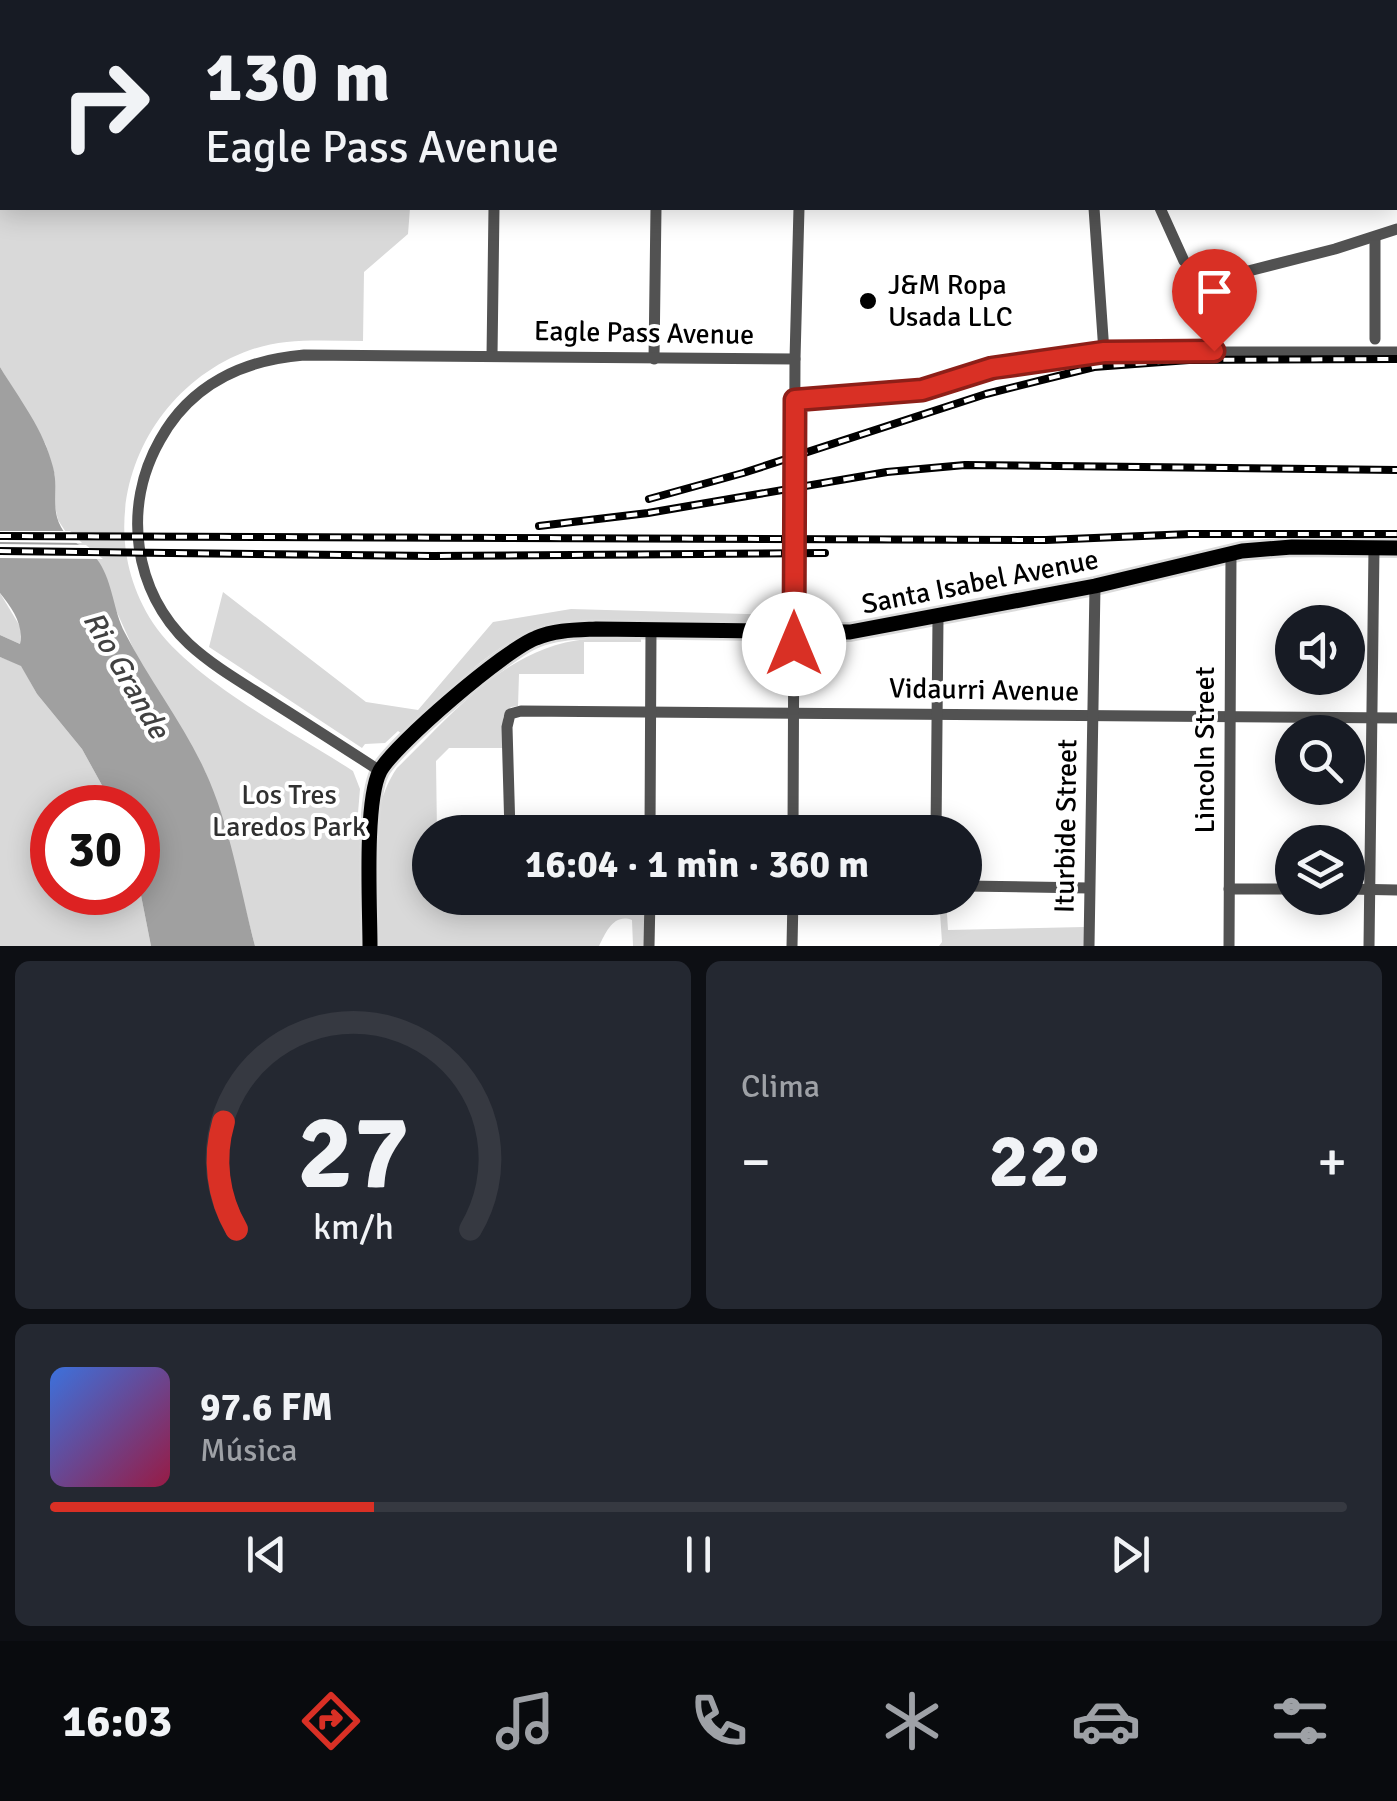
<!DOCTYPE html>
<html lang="es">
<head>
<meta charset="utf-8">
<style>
  :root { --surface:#171b24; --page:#242831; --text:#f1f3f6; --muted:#9ea1a6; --line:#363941; --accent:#d93025 }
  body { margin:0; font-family:Signika,sans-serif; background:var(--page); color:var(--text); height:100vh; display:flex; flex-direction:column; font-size:38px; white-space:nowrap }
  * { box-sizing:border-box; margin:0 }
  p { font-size:32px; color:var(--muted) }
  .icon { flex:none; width:55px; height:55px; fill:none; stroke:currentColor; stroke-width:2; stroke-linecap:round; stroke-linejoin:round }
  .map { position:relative; height:946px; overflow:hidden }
  .side { display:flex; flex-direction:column; gap:15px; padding:15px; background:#0d0f14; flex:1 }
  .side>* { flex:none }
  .hud { position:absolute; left:0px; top:0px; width:1398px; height:210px; box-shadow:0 5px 25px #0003; background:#171b24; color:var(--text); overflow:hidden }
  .tools { position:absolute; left:1275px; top:605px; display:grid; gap:20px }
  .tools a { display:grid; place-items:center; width:90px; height:90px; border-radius:50%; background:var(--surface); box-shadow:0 5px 25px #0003; font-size:50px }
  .speed { position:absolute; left:30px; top:785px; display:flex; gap:20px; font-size:50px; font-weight:700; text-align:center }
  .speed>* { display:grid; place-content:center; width:130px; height:130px; border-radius:50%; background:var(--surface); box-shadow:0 5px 25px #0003; line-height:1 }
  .speed .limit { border:15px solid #d22; background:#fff; color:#111 }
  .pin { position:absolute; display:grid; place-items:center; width:85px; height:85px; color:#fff; margin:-102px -42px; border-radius:50% 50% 50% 0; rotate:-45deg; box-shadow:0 0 10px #0007 }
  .pin .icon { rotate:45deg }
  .me { position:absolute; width:110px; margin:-55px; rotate:0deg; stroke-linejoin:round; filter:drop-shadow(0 0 8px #0008) }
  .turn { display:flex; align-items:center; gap:35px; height:210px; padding:0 40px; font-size:45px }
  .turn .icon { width:130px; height:130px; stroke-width:2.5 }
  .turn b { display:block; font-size:70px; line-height:85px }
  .big { font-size:75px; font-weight:700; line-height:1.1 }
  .side .widget { flex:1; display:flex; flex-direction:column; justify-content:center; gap:15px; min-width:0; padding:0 35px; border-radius:15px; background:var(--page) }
  .side .dial { align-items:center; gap:0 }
  .dial svg { height:260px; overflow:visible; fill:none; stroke:var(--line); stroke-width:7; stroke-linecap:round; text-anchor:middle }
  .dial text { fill:var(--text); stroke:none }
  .song { display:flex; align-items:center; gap:30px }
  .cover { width:120px; height:120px; border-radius:15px; background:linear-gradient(135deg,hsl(220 70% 55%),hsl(340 70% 35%)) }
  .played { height:10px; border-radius:5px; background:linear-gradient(90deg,var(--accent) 25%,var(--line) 25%) }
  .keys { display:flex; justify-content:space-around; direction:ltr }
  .heat { display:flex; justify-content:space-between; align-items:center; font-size:55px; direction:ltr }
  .side .tiles { flex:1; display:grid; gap:15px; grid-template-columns:1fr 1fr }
  .widget:last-child { grid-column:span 2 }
  .trip { position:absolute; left:412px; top:815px; width:570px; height:100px; border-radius:50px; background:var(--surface); box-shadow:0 5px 25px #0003; font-weight:700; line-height:100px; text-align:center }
  .tab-bar { display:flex; height:160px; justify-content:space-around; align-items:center; background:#090b0e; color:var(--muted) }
  .tab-bar .icon { width:70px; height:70px }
  .tab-bar .selected { color:var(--accent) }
  .tab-bar b { font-size:45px; color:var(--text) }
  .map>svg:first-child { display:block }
  .green { fill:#d9d9d9 }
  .water { fill:#a0a0a0 }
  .pier { fill:#fff }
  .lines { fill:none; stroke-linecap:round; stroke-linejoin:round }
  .major-casing { stroke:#dbdbdb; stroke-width:20 }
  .minor { stroke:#525252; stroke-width:11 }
  .major { stroke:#000; stroke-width:15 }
  .rail-casing { stroke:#000; stroke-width:8 }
  .rail { stroke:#fff; stroke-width:4; stroke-dasharray:11; stroke-linecap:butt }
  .route-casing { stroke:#8d1f18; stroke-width:25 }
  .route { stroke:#d93025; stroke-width:18 }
  .poi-dot { fill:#000; stroke:#fff; stroke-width:4 }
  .labels { text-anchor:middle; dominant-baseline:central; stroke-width:8; stroke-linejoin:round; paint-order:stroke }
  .poi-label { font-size:28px; fill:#000; stroke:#fff; text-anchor:start }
  .street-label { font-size:28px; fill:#000; stroke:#fff }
  .park-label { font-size:28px; fill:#303030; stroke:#fff }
  .water-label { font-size:30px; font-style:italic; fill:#414141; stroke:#fff }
</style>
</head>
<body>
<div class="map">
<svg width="1397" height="946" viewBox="0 0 1397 946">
  <rect width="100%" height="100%" fill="#fff"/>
  <!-- green -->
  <g class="green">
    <path d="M0,0H437L2,2V208H410L408,234L364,272L363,341C325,341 287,337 250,350C141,389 87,522 153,623C190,679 294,733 353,771L360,789L357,825L362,826V946H255L226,834L205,771L143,670L115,608L58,520L54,502L55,476L46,445L0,367Z"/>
    <path d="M223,592L366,702L418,710L493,622L571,609L786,615V623L589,620C569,622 547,623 528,632C480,655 441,699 402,734L398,731L385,743L365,744L362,748L209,647Z"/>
    <path d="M0,593L21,628L20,644L0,635Z"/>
    <path d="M587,639H641V642H584V674H519L518,706L511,707L503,717L504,748H449L436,761L437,832H430V898H644V946H633L632,920C614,913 606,932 599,946H377C377,890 363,817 397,768C453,714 505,647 587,639Z"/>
    <path d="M0,657L21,665L37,694L82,749L114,807L52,808V892H138V880L151,946H0Z"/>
    <path d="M939,898H946L948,930L1084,927V946H939L942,942Z"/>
  </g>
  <!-- water -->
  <path class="water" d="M0,367C20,400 44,430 53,467C59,488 50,507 61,527C70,544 89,547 99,562C113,583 113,610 125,633C149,680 183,723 205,771C230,825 240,888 255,946H151L138,880V808L114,807L82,749L37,694L21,666L0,657V635L20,644C24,625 12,608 0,593Z"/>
  <!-- pier -->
  <g class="pier">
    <path d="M0,531H70L82,543L0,542Z"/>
    <path d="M0,544L86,545L103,559L0,558Z"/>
  </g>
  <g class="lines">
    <!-- major casing -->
    <g class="major-casing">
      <path id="major" d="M370,946C370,908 364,802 380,771C395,744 506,649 536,638C555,630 575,630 596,629L850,632L1095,586L1242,551L1292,547L1397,548"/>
    </g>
    <!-- minor -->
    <g class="minor">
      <path d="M1079,0L1080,2"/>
      <path d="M500,2V0"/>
      <path d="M659,2V0"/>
      <path d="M803,2V0"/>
      <path d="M943,2L944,0"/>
      <path d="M1395,46L1397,44"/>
      <path d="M1094,208L1104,352"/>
      <path d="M1160,208L1184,261L1195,270L1221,278L1335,249L1397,229"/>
      <path d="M1375,339V237"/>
      <path d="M492,356L494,208"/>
      <path d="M654,359L656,208"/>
      <path d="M795,400L848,398L922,390L991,369L1104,352H1397"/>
      <path d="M380,771C346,749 312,727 277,705C248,686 215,668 189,644C133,591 122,507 160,440C190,385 243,360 304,355L795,359"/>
      <path d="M510,832L507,727L510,714L521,711L1397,718"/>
      <path d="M650,832L651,630"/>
      <path d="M793,832L795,359L799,208"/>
      <path d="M936,832L938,618"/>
      <path d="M965,886L1089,888"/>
      <path d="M1229,889H1292"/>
      <path d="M1348,889L1397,890"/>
      <path d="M649,946L650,898"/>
      <path d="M792,946L793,898"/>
      <path d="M1089,946L1095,586"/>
      <path d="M1229,946L1231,554"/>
      <path d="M1369,946L1374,548"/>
    </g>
    <!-- major -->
    <use href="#major" class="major"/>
    <!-- rail casing -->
    <g class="rail-casing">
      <g id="rail">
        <path d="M649,499L743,473L986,394L1094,367L1189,360L1397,359"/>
        <path d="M539,526L648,513L887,472L965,465L1397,470"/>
        <path d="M0,536L1046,540L1190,534H1397"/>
        <path d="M0,551L433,556L825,553"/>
      </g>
    </g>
    <!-- rail -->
    <use href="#rail" class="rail"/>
  </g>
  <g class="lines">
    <!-- route casing -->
    <g class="route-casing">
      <path id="route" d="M794,644L795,400L922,390L992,368L1104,352L1214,351"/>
    </g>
    <!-- route -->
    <use href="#route" class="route"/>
  </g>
  <!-- markers -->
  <circle class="poi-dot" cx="868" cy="301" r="10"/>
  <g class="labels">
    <!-- poi labels -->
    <g class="poi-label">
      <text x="888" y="285">J&amp;M Ropa<tspan x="888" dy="32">Usada LLC</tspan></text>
    </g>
    <!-- street labels -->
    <g class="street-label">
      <text transform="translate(644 333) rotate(1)">Eagle Pass Avenue</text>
      <text transform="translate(980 582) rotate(-11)">Santa Isabel Avenue</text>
      <text transform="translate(984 690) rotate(1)">Vidaurri Avenue</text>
      <text transform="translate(1205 750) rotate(-90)">Lincoln Street</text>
      <text transform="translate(1066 826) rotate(-89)">Iturbide Street</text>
    </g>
    <!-- park labels -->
    <g class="park-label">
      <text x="289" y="795">Los Tres<tspan x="289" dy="32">Laredos Park</tspan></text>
    </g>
    <!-- water labels -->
    <g class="water-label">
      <text transform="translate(126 675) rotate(60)">Rio Grande</text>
    </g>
  </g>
</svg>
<div class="tools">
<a><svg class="icon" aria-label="sound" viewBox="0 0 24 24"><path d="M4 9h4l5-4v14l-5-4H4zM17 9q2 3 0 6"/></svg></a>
<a><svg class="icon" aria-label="search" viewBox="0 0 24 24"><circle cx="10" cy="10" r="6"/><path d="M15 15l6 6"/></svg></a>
<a><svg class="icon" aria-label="layers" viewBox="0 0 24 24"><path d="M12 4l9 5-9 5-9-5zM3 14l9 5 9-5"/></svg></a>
</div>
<div class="speed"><div class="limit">30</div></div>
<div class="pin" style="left:1214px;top:351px;background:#d93025"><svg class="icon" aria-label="arrive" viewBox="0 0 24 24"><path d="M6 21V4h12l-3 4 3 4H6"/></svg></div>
<svg class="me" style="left:794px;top:644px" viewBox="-20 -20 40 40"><circle r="19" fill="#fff"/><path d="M0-13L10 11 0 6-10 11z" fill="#d93025"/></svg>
<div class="trip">16:04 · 1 min · 360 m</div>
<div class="hud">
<div class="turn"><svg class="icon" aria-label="right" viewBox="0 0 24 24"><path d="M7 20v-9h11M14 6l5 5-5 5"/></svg><div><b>130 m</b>Eagle Pass Avenue</div></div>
</div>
</div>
<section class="side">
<div class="tiles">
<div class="widget dial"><svg viewBox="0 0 100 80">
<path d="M14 69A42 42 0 1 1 86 69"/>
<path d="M14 69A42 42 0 0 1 10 36" stroke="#d93025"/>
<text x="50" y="56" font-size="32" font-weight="700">27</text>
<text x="50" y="72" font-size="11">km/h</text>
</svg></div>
<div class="widget"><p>Clima</p>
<div class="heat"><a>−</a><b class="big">22°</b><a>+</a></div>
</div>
<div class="widget">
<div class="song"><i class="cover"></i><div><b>97.6 FM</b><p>Música</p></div></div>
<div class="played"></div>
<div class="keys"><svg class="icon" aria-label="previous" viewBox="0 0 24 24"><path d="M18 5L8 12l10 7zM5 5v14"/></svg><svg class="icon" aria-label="pause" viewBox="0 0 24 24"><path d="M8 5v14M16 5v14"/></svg><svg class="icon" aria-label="next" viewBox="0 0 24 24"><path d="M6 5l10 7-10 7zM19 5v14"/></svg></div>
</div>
</div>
</section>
<nav class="tab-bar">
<b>16:03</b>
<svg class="icon selected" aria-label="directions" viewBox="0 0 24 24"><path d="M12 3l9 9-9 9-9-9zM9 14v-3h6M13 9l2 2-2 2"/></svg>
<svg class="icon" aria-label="music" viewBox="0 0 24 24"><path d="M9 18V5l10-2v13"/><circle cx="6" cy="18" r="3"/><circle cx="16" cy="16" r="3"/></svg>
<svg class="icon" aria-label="phone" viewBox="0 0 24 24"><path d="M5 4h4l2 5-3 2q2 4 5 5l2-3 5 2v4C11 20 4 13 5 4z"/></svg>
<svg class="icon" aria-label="climate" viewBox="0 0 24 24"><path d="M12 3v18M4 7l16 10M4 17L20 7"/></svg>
<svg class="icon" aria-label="car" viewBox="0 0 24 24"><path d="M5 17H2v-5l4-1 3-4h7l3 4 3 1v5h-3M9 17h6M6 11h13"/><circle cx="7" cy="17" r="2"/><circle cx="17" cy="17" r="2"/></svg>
<svg class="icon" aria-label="filters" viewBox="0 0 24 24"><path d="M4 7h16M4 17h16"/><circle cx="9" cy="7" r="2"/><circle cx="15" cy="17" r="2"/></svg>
</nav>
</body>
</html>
